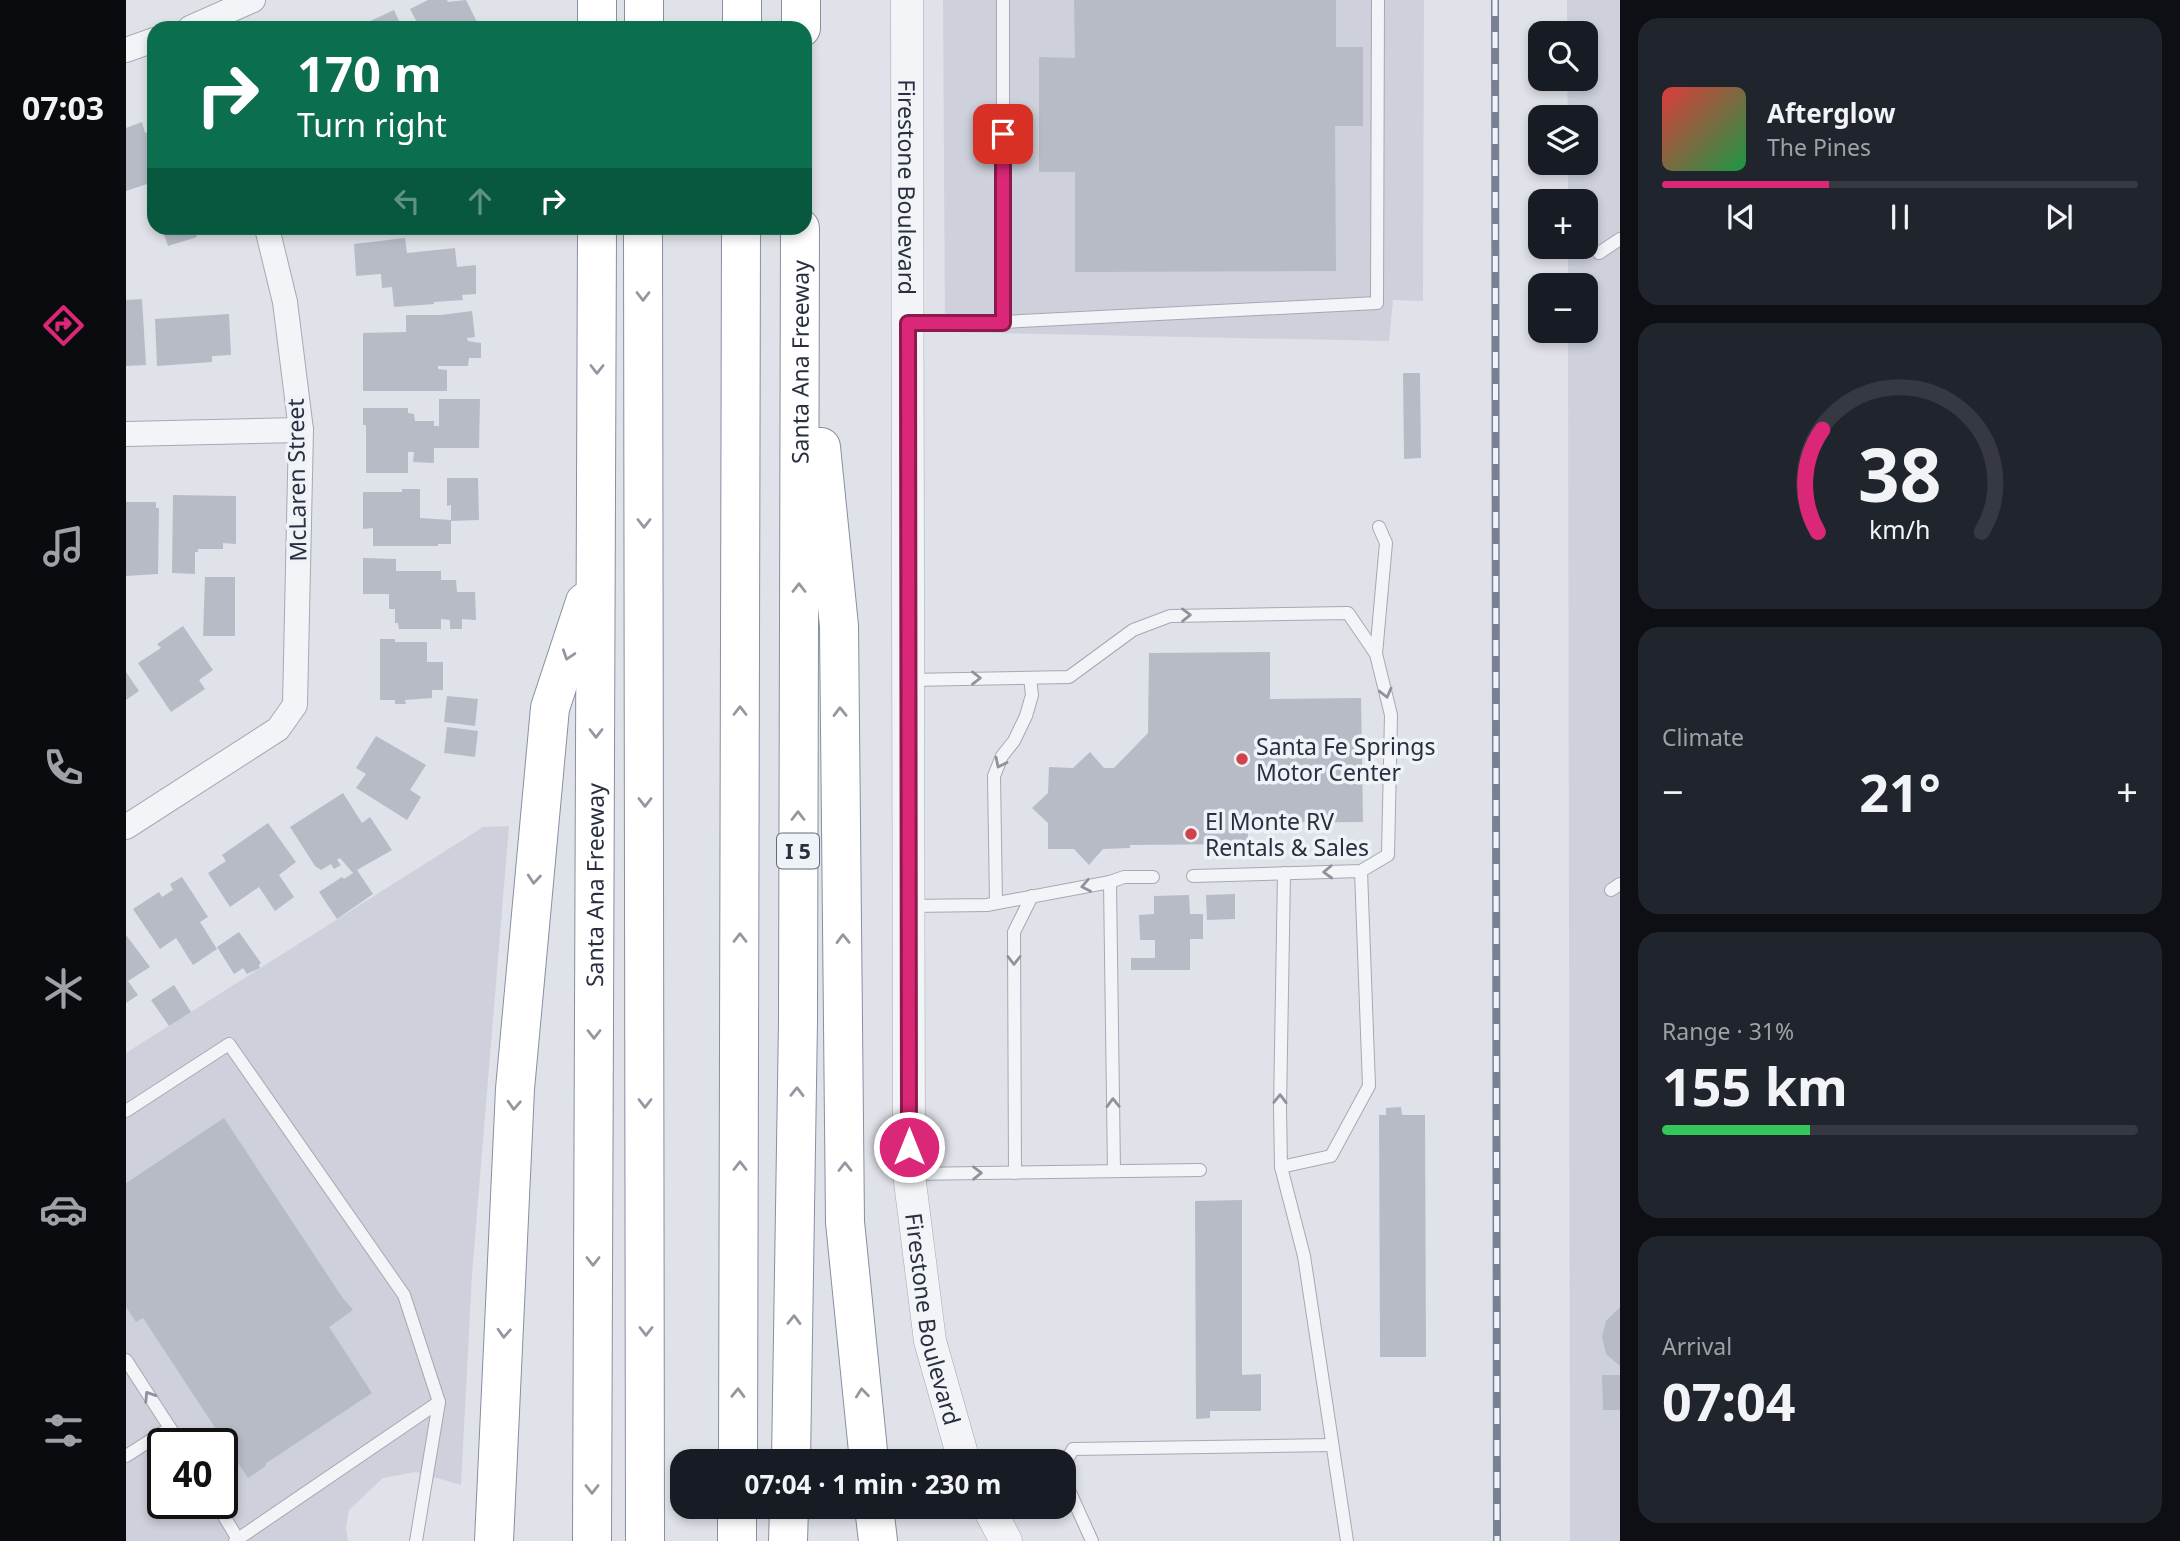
<!DOCTYPE html>
<html lang="en">
<head>
<meta charset="utf-8">
<style>
  :root { --surface:#171b24; --page:#20242c; --text:#f1f3f6; --muted:#9ea1a6; --line:#363941; --accent:#db2777 }
  body { margin:0; font-family:"Noto Sans",sans-serif; background:var(--page); color:var(--text); height:100vh; display:flex; flex-direction:column; font-size:26px; white-space:nowrap }
  * { box-sizing:border-box; margin:0 }
  p { font-size:23px; color:var(--muted) }
  .icon { flex:none; width:38px; height:38px; fill:none; stroke:currentColor; stroke-width:2; stroke-linecap:round; stroke-linejoin:round }
  .map { position:relative; flex:1; overflow:hidden }
  .side { display:flex; flex-direction:column; gap:18px; padding:18px; background:#0d0f14; width:560px }
  .side>* { flex:none }
  .guide { position:absolute; left:21px; top:21px; width:665px; height:214px; border-radius:21px; box-shadow:0 4px 10px #0003; background:#0b6e4f; color:#fff; overflow:hidden }
  .fabs { position:absolute; left:1402px; top:21px; display:grid; gap:14px }
  .fabs a { display:grid; place-items:center; width:70px; height:70px; border-radius:14px; background:var(--surface); box-shadow:0 4px 10px #0003; font-size:35px }
  .speed { position:absolute; left:21px; top:1428px; display:flex; gap:14px; font-size:35px; font-weight:700; text-align:center }
  .speed>* { display:grid; place-content:center; width:91px; height:91px; border-radius:50%; background:var(--surface); box-shadow:0 4px 10px #0003; line-height:1 }
  .speed .limit { border:4px solid #111; border-radius:10px; background:#fff; color:#111 }
  .pin { position:absolute; display:grid; place-items:center; width:60px; height:60px; color:#fff; margin:-30px; border-radius:14px; box-shadow:0 4px 10px #0006 }
  .me { position:absolute; width:77px; margin:-38px; rotate:0deg; stroke-linejoin:round; filter:drop-shadow(0 0 5px #0008) }
  .turn { display:flex; align-items:center; gap:24px; height:147px; padding:0 35px; font-size:32px }
  .turn .icon { width:91px; height:91px; stroke-width:2.5 }
  .turn b { display:block; font-size:49px; line-height:60px }
  .lanes { display:flex; align-items:center; height:66px; padding:0 35px; background:#0003; justify-content:center; gap:35px; direction:ltr }
  .lanes .off { opacity:.35 }
  .big { font-size:52px; font-weight:700; line-height:1.1 }
  .side .card { flex:1; display:flex; flex-direction:column; justify-content:center; gap:10px; min-width:0; padding:0 24px; border-radius:21px; background:var(--page) }
  .side .dial { align-items:center; gap:0 }
  .dial svg { height:182px; overflow:visible; fill:none; stroke:var(--line); stroke-width:7; stroke-linecap:round; text-anchor:middle }
  .dial text { fill:var(--text); stroke:none }
  .song { display:flex; align-items:center; gap:21px }
  .cover { width:84px; height:84px; border-radius:10px; background:linear-gradient(135deg,hsl(0 70% 55%),hsl(140 70% 35%)) }
  .played { height:7px; border-radius:4px; background:linear-gradient(90deg,var(--accent) 35%,var(--line) 35%) }
  .keys { display:flex; justify-content:space-around; direction:ltr }
  .heat { display:flex; justify-content:space-between; align-items:center; font-size:38px; direction:ltr }
  .charge { height:10px; border-radius:5px; background:linear-gradient(90deg,#34c759 31%,var(--line) 0) }
  .trip { position:absolute; left:544px; top:1449px; width:406px; height:70px; border-radius:21px; background:var(--surface); box-shadow:0 4px 10px #0003; font-weight:700; line-height:70px; text-align:center }
  main { display:flex; flex:1; min-height:0 }
  .menu { display:flex; flex-direction:column; width:126px; justify-content:space-around; align-items:center; background:#090b0e; color:var(--muted) }
  .menu .icon { width:49px; height:49px }
  .menu .on { color:var(--accent) }
  .menu b { font-size:32px; color:var(--text) }
  .map>svg:first-child { display:block }
  .built { fill:#ced1db; fill-rule:evenodd }
  .building { fill:#b7bbc6 }
  .lines { fill:none; stroke-linecap:round; stroke-linejoin:round }
  .service-casing { stroke:#a5a9b3; stroke-width:14 }
  .minor-casing { stroke:#a5a9b3; stroke-width:26 }
  .tertiary-casing { stroke:#a5a9b3; stroke-width:33 }
  .motorway-casing { stroke:#878fa0; stroke-width:40 }
  .service { stroke:#f2f4f7; stroke-width:12 }
  .minor { stroke:#f2f4f7; stroke-width:24 }
  .tertiary { stroke:#f2f4f7; stroke-width:32 }
  .motorway { stroke:#fff; stroke-width:38 }
  .rail-casing { stroke:#798093; stroke-width:8 }
  .rail { stroke:#eff2f6; stroke-width:5; stroke-dasharray:16; stroke-linecap:butt }
  .oneway { stroke:#9497a0 }
  .oneway2 { stroke:#8d929c }
  .route-casing { stroke:#8e194d; stroke-width:18 }
  .route { stroke:#db2777; stroke-width:12 }
  .poi-dot { fill:#d0434d; stroke:#eff2f6; stroke-width:2.5 }
  .labels { text-anchor:middle; dominant-baseline:central; stroke-width:7; stroke-linejoin:round; paint-order:stroke }
  .shield { fill:#eff2f6; stroke:#646a77; stroke-width:2 }
  .shield-label { font-size:21px; font-weight:bold; fill:#282f40 }
  .street-label { font-size:23px; fill:#282f40; stroke:#eff2f6 }
  .poi-label { font-size:23px; fill:#282f40; stroke:#eff2f6; text-anchor:start }
</style>
</head>
<body>
<main>
<nav class="menu">
<b>07:03</b>
<svg class="icon on" aria-label="directions" viewBox="0 0 24 24"><path d="M12 3l9 9-9 9-9-9zM9 14v-3h6M13 9l2 2-2 2"/></svg>
<svg class="icon" aria-label="music" viewBox="0 0 24 24"><path d="M9 18V5l10-2v13"/><circle cx="6" cy="18" r="3"/><circle cx="16" cy="16" r="3"/></svg>
<svg class="icon" aria-label="phone" viewBox="0 0 24 24"><path d="M5 4h4l2 5-3 2q2 4 5 5l2-3 5 2v4C11 20 4 13 5 4z"/></svg>
<svg class="icon" aria-label="climate" viewBox="0 0 24 24"><path d="M12 3v18M4 7l16 10M4 17L20 7"/></svg>
<svg class="icon" aria-label="car" viewBox="0 0 24 24"><path d="M5 17H2v-5l4-1 3-4h7l3 4 3 1v5h-3M9 17h6M6 11h13"/><circle cx="7" cy="17" r="2"/><circle cx="17" cy="17" r="2"/></svg>
<svg class="icon" aria-label="filters" viewBox="0 0 24 24"><path d="M4 7h16M4 17h16"/><circle cx="9" cy="7" r="2"/><circle cx="15" cy="17" r="2"/></svg>
</nav>
<div class="map">
<svg width="1494" height="1541" viewBox="0 0 1494 1541">
  <rect width="100%" height="100%" fill="#e0e2e9"/>
  <!-- built -->
  <g class="built">
    <path d="M817,0H1298L1297,301L1267,300L1263,341L819,332Z"/>
    <path d="M1441,0H1494V1541H1444L1442,331H1460V285H1442V247H1460V201H1442V163H1460V117H1442L1441,79H1460V33H1441Z"/>
    <path d="M383,826L346,1274L335,1485L290,1472L257,1478L223,1510L220,1528L222,1541H0V1053L357,827ZM37,1444H96V1503H37Z"/>
  </g>
  <!-- building -->
  <g class="building">
    <path d="M302,0H321L322,2L340,0L354,28H294L284,9Z"/>
    <path d="M948,0H1210V47H1237V126H1209L1210,271L949,272V172H913V57L949,58Z"/>
    <path d="M268,10L276,28H240L238,24Z"/>
    <path d="M16,122L19,133L28,130V186L25,187L24,183L0,191V128Z"/>
    <path d="M36,228H68L71,237L42,246Z"/>
    <path d="M279,238L281,253L329,248L331,267L350,265V294L336,295L337,300L308,302V304L268,307L266,287L256,288L255,274L230,276L228,244Z"/>
    <path d="M16,299L20,365L0,366V300Z"/>
    <path d="M346,311L349,337L341,338L342,341L355,343V358H343L342,366H312V369L321,370V391H237V333L280,332V315H315Z"/>
    <path d="M103,314L105,355L86,356V362L31,366L29,319Z"/>
    <path d="M1277,373H1294L1295,458L1278,459Z"/>
    <path d="M313,399H354L353,448H308V463L287,462L288,452H282V473H240V425H237V408H282V413L288,414L289,421H308V426H313Z"/>
    <path d="M321,478H352L353,520L325,521V544H312V546H247V528L237,529V492H276V489H294V518L325,520V505L321,506Z"/>
    <path d="M47,495L110,496V544L97,543V549H72V552H69V574L46,573Z"/>
    <path d="M0,502H30V508H33L32,574L0,576Z"/>
    <path d="M237,558L270,559V571H315V580H330L331,592H349L350,620L336,619V629H324V620L315,619V629H273L272,623H269V609H263V594H237Z"/>
    <path d="M79,577H109V636H77Z"/>
    <path d="M57,626L87,670L73,680L79,689L45,712L12,663L35,648L31,644Z"/>
    <path d="M254,639H269V642H301V662H317V690H306V698L279,700L280,704H269V700H254Z"/>
    <path d="M1144,652V699L1235,698L1237,822L1122,823V844L1004,845V848L977,849L963,865L948,849H922V823L906,808L922,793L923,767L947,768L964,752L978,768H988L1022,733L1023,653Z"/>
    <path d="M0,672L13,691L0,700Z"/>
    <path d="M321,696L352,699L349,726L318,722Z"/>
    <path d="M321,727L352,731L349,757L318,753Z"/>
    <path d="M250,736L300,765L284,790L295,797L281,820L230,788L240,774L230,768Z"/>
    <path d="M217,793L236,823L244,817L266,850L231,870L247,894L211,919L193,892L216,877L218,879L227,873L214,858L211,860L215,865L208,869L205,864L195,870L189,866L164,827Z"/>
    <path d="M142,823L170,862L153,875L168,897L149,911L133,887L104,907L82,873L100,861L96,855Z"/>
    <path d="M56,877L82,917L74,922L91,949L67,965L50,938L34,949L7,909L33,892L36,897L47,890L44,884Z"/>
    <path d="M1109,894V919L1081,920L1080,895Z"/>
    <path d="M1063,895L1064,914H1077V939H1064V970H1005V958H1029V940H1014L1013,915L1028,914V896Z"/>
    <path d="M113,932L135,963L133,965L134,968L121,974L117,968L108,974L91,947Z"/>
    <path d="M0,935L24,967L2,981L12,995L0,1003Z"/>
    <path d="M48,985L65,1012L43,1026L25,1000Z"/>
    <path d="M1275,1107L1276,1115H1299L1300,1357H1254L1253,1115H1260V1108Z"/>
    <path d="M98,1118L216,1297L227,1310L203,1327L246,1393L139,1464L140,1466L122,1478L17,1318L10,1322L0,1307V1183Z"/>
    <path d="M1116,1200V1375L1135,1374V1411H1084V1418L1070,1419L1069,1201Z"/>
    <path d="M1494,1307V1366L1480,1354L1476,1337L1480,1321Z"/>
    <path d="M1476,1375H1494V1410H1477Z"/>
  </g>
  <g class="lines">
    <!-- service casing -->
    <g class="service-casing">
      <g id="service">
        <path d="M1473,253L1494,239"/>
        <path d="M877,322L1251,303L1252,0"/>
        <path d="M782,323L877,322V0"/>
        <path d="M1250,654L1260,543L1253,527"/>
        <path d="M783,680L943,677L1007,630L1044,616L1222,613L1250,654L1265,715L1262,855L1235,871L1067,876"/>
        <path d="M1158,873L1154,1108L1155,1167L1178,1256L1221,1541"/>
        <path d="M984,882L988,1171"/>
        <path d="M1485,890L1494,884"/>
        <path d="M870,903L868,776L876,756L888,741L900,716L906,695L904,678"/>
        <path d="M783,906L861,905L984,882L998,877H1027"/>
        <path d="M0,1111L103,1044L278,1295L313,1402L290,1541"/>
        <path d="M1155,1167L1205,1156L1243,1086L1235,871"/>
        <path d="M889,1173L888,932L906,896"/>
        <path d="M783,1174L1074,1170"/>
        <path d="M0,1360L44,1428L0,1456"/>
        <path d="M44,1428L54,1444"/>
        <path d="M938,1465L947,1449L1206,1445"/>
        <path d="M938,1479L966,1541"/>
        <path d="M90,1503L113,1541"/>
        <path d="M109,1541L313,1402"/>
      </g>
    </g>
    <!-- minor casing -->
    <g class="minor-casing">
      <g id="minor">
        <path d="M64,28L127,0"/>
        <path d="M0,50L28,40"/>
        <path d="M0,434L175,430"/>
        <path d="M0,827L152,729L169,705L175,430L159,302L141,228"/>
      </g>
    </g>
    <!-- tertiary casing -->
    <g class="tertiary-casing">
      <g id="tertiary">
        <path id="s1" d="M781,0L783,1174L804,1341L838,1461"/>
        <path d="M862,1507L880,1541"/>
      </g>
    </g>
    <!-- motorway casing -->
    <g class="motorway-casing">
      <g id="motorway">
        <path d="M471,28V0"/>
        <path d="M518,28V0"/>
        <path d="M616,28V0"/>
        <path d="M675,28V0"/>
        <path d="M517,228L519,1541"/>
        <path d="M695,447L713,626L719,1222L743,1461"/>
        <path d="M612,1461L615,228"/>
        <path id="s2" d="M665,1461L672,1021L674,228"/>
        <path d="M748,1507L752,1541"/>
        <path d="M368,1541L389,1089L424,708L459,602"/>
        <path id="s3" d="M466,1541L471,228"/>
        <path d="M611,1541V1507"/>
        <path d="M662,1541L663,1507"/>
      </g>
    </g>
    <!-- service -->
    <use href="#service" class="service"/>
    <!-- minor -->
    <use href="#minor" class="minor"/>
    <!-- tertiary -->
    <use href="#tertiary" class="tertiary"/>
    <!-- motorway -->
    <use href="#motorway" class="motorway"/>
    <!-- rail casing -->
    <g class="rail-casing">
      <path id="rail" d="M1369,0L1371,1541"/>
    </g>
    <!-- rail -->
    <use href="#rail" class="rail"/>
  </g>
  <!-- one-way arrows -->
  <defs><path id="oneway-chevron" d="M-2-3.5L2.5 0L-2 3.5" fill="none" stroke-width="1.6" stroke-linecap="round" stroke-linejoin="round" transform="scale(1.75)"/></defs>
  <g class="oneway">
    <use href="#oneway-chevron" transform="translate(517 296) rotate(90)"/>
    <use href="#oneway-chevron" transform="translate(471 369) rotate(90)"/>
    <use href="#oneway-chevron" transform="translate(518 523) rotate(90)"/>
    <use href="#oneway-chevron" transform="translate(673 588) rotate(-90)"/>
    <use href="#oneway-chevron" transform="translate(442 655) rotate(108)"/>
    <use href="#oneway-chevron" transform="translate(614 711) rotate(-90)"/>
    <use href="#oneway-chevron" transform="translate(714 712) rotate(-91)"/>
    <use href="#oneway-chevron" transform="translate(470 733) rotate(90)"/>
    <use href="#oneway-chevron" transform="translate(519 802) rotate(90)"/>
    <use href="#oneway-chevron" transform="translate(672 816) rotate(-90)"/>
    <use href="#oneway-chevron" transform="translate(408 879) rotate(95)"/>
    <use href="#oneway-chevron" transform="translate(614 938) rotate(-90)"/>
    <use href="#oneway-chevron" transform="translate(717 939) rotate(-91)"/>
    <use href="#oneway-chevron" transform="translate(468 1034) rotate(90)"/>
    <use href="#oneway-chevron" transform="translate(671 1092) rotate(-89)"/>
    <use href="#oneway-chevron" transform="translate(519 1103) rotate(90)"/>
    <use href="#oneway-chevron" transform="translate(388 1105) rotate(93)"/>
    <use href="#oneway-chevron" transform="translate(614 1166) rotate(-90)"/>
    <use href="#oneway-chevron" transform="translate(719 1167) rotate(-90)"/>
    <use href="#oneway-chevron" transform="translate(467 1261) rotate(90)"/>
    <use href="#oneway-chevron" transform="translate(668 1320) rotate(-89)"/>
    <use href="#oneway-chevron" transform="translate(520 1331) rotate(90)"/>
    <use href="#oneway-chevron" transform="translate(378 1333) rotate(93)"/>
    <use href="#oneway-chevron" transform="translate(612 1393) rotate(-89)"/>
    <use href="#oneway-chevron" transform="translate(736 1393) rotate(-96)"/>
    <use href="#oneway-chevron" transform="translate(466 1489) rotate(90)"/>
  </g>
  <g class="oneway2">
    <use href="#oneway-chevron" transform="translate(1060 615) rotate(-1)"/>
    <use href="#oneway-chevron" transform="translate(850 678)"/>
    <use href="#oneway-chevron" transform="translate(1260 693) rotate(76)"/>
    <use href="#oneway-chevron" transform="translate(874 763) rotate(116)"/>
    <use href="#oneway-chevron" transform="translate(1202 872) rotate(178)"/>
    <use href="#oneway-chevron" transform="translate(960 886) rotate(169)"/>
    <use href="#oneway-chevron" transform="translate(888 960) rotate(90)"/>
    <use href="#oneway-chevron" transform="translate(1154 1099) rotate(-89)"/>
    <use href="#oneway-chevron" transform="translate(987 1103) rotate(-91)"/>
    <use href="#oneway-chevron" transform="translate(851 1173) rotate(-1)"/>
    <use href="#oneway-chevron" transform="translate(23 1396) rotate(-123)"/>
  </g>
  <g class="lines">
    <!-- route casing -->
    <g class="route-casing">
      <path id="route" d="M783,1147L782,323H877V134"/>
    </g>
    <!-- route -->
    <use href="#route" class="route"/>
  </g>
  <!-- markers -->
  <g class="poi-dot">
    <circle cx="1116" cy="759" r="7"/>
    <circle cx="1065" cy="834" r="7"/>
  </g>
  <g class="labels">
    <!-- shield labels -->
    <rect class="shield" x="651" y="833.5" width="42" height="35" rx="5"/>
    <g class="shield-label">
      <text x="672" y="851">I 5</text>
    </g>
    <!-- street labels -->
    <g class="street-label">
      <text stroke="none"><textPath href="#s1" startOffset="187">Firestone Boulevard</textPath></text>
      <text stroke="none"><textPath href="#s2" startOffset="1099">Santa Ana Freeway</textPath></text>
      <text transform="translate(170 480) rotate(-91)">McLaren Street</text>
      <text stroke="none"><textPath href="#s3" startOffset="656">Santa Ana Freeway</textPath></text>
      <text stroke="none"><textPath href="#s1" startOffset="1321">Firestone Boulevard</textPath></text>
    </g>
    <!-- poi labels -->
    <g class="poi-label">
      <text x="1130" y="746">Santa Fe Springs<tspan x="1130" dy="26">Motor Center</tspan></text>
      <text x="1079" y="821">El Monte RV<tspan x="1079" dy="26">Rentals &amp; Sales</tspan></text>
    </g>
  </g>
</svg>
<div class="fabs">
<a><svg class="icon" aria-label="search" viewBox="0 0 24 24"><circle cx="10" cy="10" r="6"/><path d="M15 15l6 6"/></svg></a>
<a><svg class="icon" aria-label="layers" viewBox="0 0 24 24"><path d="M12 4l9 5-9 5-9-5zM3 14l9 5 9-5"/></svg></a>
<a>+</a>
<a>−</a>
</div>
<div class="speed"><div class="limit">40</div></div>
<div class="pin" style="left:877px;top:134px;background:#d93025"><svg class="icon" aria-label="arrive" viewBox="0 0 24 24"><path d="M6 21V4h12l-3 4 3 4H6"/></svg></div>
<svg class="me" style="left:783px;top:1147px" viewBox="-20 -20 40 40"><circle r="17" fill="#db2777" stroke="#fff" stroke-width="3"/><path d="M0-11L8 9 0 5-8 9z" fill="#fff"/></svg>
<div class="trip">07:04 · 1 min · 230 m</div>
<div class="guide">
<div class="turn"><svg class="icon" aria-label="right" viewBox="0 0 24 24"><path d="M7 20v-9h11M14 6l5 5-5 5"/></svg><div><b>170 m</b>Turn right</div></div>
<div class="lanes"><svg class="icon off" aria-label="left" viewBox="0 0 24 24"><path d="M17 20v-9H6M10 6l-5 5 5 5"/></svg><svg class="icon off" aria-label="ahead" viewBox="0 0 24 24"><path d="M12 20V5M6 11l6-6 6 6"/></svg><svg class="icon" aria-label="right" viewBox="0 0 24 24"><path d="M7 20v-9h11M14 6l5 5-5 5"/></svg></div>
</div>
</div>
<section class="side">
<div class="card">
<div class="song"><i class="cover"></i><div><b>Afterglow</b><p>The Pines</p></div></div>
<div class="played"></div>
<div class="keys"><svg class="icon" aria-label="previous" viewBox="0 0 24 24"><path d="M18 5L8 12l10 7zM5 5v14"/></svg><svg class="icon" aria-label="pause" viewBox="0 0 24 24"><path d="M8 5v14M16 5v14"/></svg><svg class="icon" aria-label="next" viewBox="0 0 24 24"><path d="M6 5l10 7-10 7zM19 5v14"/></svg></div>
</div>
<div class="card dial"><svg viewBox="0 0 100 80">
<path d="M14 69A42 42 0 1 1 86 69"/>
<path d="M14 69A42 42 0 0 1 16 24" stroke="#db2777"/>
<text x="50" y="56" font-size="32" font-weight="700">38</text>
<text x="50" y="72" font-size="11">km/h</text>
</svg></div>
<div class="card"><p>Climate</p>
<div class="heat"><a>−</a><b class="big">21°</b><a>+</a></div>
</div>
<div class="card"><p>Range · 31%</p><b class="big">155 km</b><div class="charge"></div></div>
<div class="card"><p>Arrival</p><b class="big">07:04</b></div>
</section>
</main>
</body>
</html>
